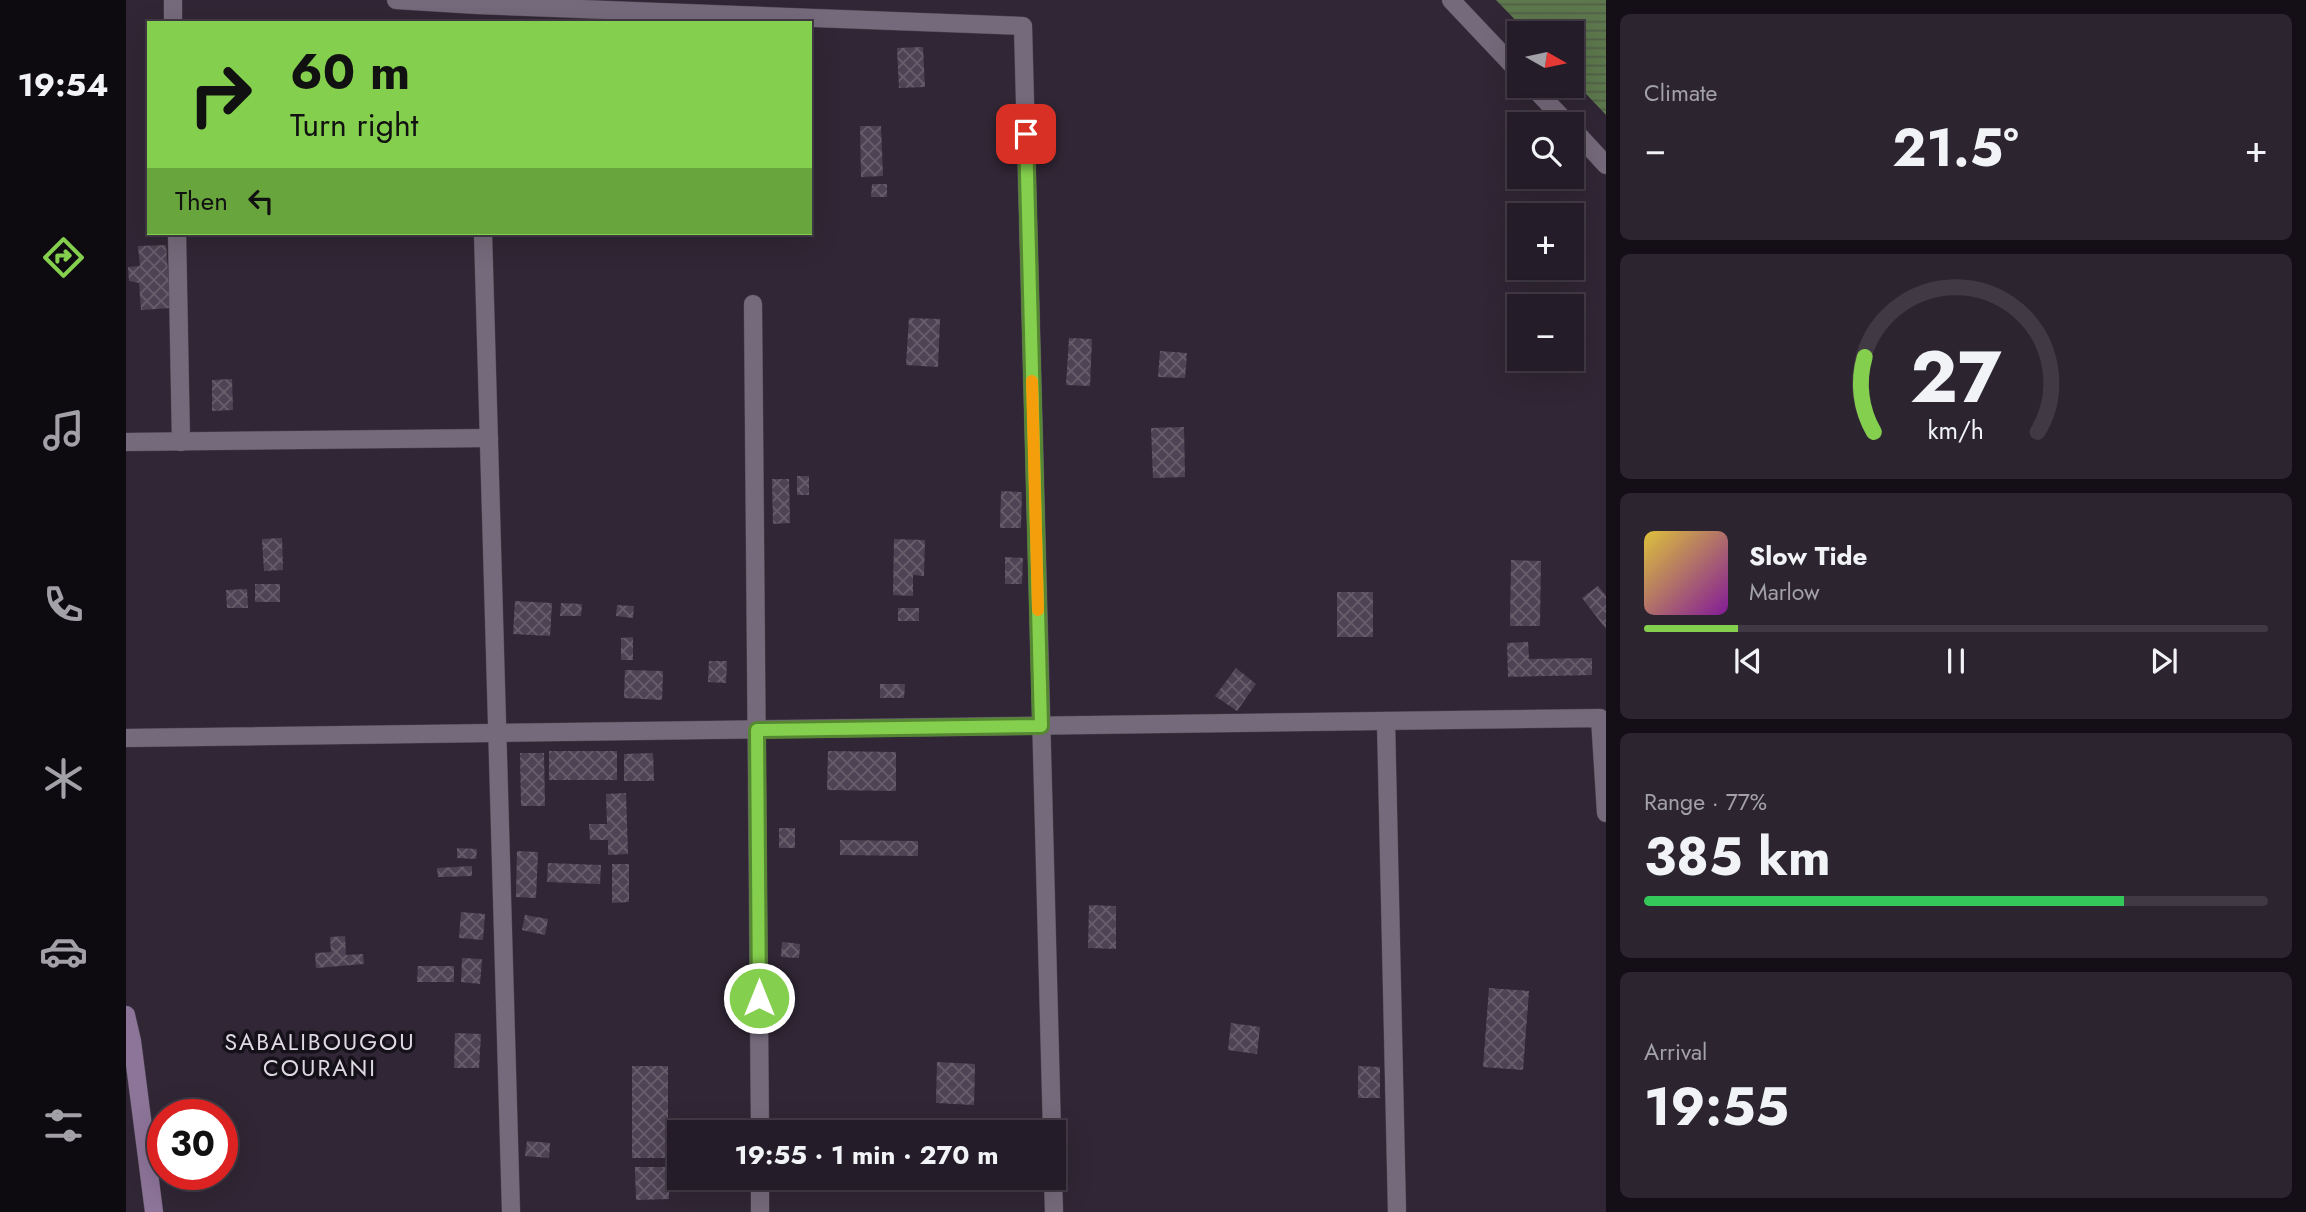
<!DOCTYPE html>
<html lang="en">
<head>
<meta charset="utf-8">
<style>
  :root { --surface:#241c28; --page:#2c2530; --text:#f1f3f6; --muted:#a3a1a8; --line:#413a45; --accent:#84cf4d }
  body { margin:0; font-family:Jost,sans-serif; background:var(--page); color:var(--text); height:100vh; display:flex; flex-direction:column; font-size:26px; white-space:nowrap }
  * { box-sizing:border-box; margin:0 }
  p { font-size:23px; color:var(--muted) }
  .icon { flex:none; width:38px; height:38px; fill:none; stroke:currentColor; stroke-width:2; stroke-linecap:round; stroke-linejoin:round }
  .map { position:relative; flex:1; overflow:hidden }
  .details { display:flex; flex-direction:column; gap:14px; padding:14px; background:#140f16; width:700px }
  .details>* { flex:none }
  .guide { position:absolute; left:21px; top:21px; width:665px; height:214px; border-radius:0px; box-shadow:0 7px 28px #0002,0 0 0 2px var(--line); background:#84cf4d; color:#111; overflow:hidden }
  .needle { width:46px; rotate:99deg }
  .controls { position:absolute; left:1381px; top:21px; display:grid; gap:14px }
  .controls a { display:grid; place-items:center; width:77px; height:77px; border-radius:0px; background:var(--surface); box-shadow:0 7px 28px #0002,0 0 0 2px var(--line); font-size:35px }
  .speed { position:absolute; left:21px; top:1099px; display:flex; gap:14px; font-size:35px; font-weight:700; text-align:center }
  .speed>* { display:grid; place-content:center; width:91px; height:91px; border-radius:50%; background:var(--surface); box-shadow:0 7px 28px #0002,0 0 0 2px var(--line); line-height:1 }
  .speed .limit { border:10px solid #d22; background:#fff; color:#111 }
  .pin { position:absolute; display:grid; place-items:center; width:60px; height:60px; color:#fff; margin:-30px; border-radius:14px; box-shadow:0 4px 10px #0006 }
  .me { position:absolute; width:77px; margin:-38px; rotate:0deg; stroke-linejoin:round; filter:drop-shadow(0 0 5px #0008) }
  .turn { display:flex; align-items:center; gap:24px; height:147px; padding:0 28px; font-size:32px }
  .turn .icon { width:91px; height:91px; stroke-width:2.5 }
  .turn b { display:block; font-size:49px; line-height:60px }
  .then { display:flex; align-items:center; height:66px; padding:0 28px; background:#0003; gap:14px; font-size:26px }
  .big { font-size:52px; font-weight:700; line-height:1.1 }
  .details .card { flex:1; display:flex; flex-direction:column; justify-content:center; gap:10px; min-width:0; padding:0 24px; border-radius:10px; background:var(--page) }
  .details .dial { align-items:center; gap:0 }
  .dial svg { height:182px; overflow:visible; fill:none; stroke:var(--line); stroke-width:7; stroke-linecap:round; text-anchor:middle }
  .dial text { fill:var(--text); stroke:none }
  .song { display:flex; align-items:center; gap:21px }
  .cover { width:84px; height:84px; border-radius:10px; background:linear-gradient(135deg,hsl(50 70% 55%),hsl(290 70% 35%)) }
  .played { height:7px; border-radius:4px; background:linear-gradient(90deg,var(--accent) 15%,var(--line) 15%) }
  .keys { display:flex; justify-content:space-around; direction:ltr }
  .heat { display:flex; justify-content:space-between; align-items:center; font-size:38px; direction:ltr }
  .charge { height:10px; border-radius:5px; background:linear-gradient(90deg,#34c759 77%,var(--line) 0) }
  .trip { position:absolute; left:541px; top:1120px; width:399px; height:70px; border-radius:0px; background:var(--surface); box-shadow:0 7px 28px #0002,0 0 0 2px var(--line); font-weight:700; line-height:70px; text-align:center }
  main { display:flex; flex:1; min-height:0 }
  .menu { display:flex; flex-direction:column; width:126px; justify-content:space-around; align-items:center; background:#0e0b10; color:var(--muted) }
  .menu .icon { width:49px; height:49px }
  .menu .current { color:var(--accent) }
  .menu b { font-size:32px; color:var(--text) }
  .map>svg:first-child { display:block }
  .water { fill:url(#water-rules) }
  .building { fill:url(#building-cross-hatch) }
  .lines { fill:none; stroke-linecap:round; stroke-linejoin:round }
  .street-casing { stroke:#4c4450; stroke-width:19 }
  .secondary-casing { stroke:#4c4450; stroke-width:19 }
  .street { stroke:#756a7b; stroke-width:18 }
  .secondary { stroke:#8d7499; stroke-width:18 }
  .route-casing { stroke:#568732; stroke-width:18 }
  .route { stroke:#84cf4d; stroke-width:12 }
  .slow { stroke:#f59e0b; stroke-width:12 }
  .labels { text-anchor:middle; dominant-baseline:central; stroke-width:7; stroke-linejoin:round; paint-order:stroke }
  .quarter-label { font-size:23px; letter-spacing:2px; fill:#dfd9e3; stroke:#151118 }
</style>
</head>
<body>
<main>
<nav class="menu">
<b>19:54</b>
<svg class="icon current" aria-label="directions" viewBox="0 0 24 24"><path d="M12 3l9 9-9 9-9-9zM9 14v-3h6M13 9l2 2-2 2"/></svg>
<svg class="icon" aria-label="music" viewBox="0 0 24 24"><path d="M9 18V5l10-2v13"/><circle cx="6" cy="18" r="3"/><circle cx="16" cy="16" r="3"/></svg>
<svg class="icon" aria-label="phone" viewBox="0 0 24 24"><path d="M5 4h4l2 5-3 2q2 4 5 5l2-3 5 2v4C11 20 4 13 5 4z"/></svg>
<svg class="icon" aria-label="climate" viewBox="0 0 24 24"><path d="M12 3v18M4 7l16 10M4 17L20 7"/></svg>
<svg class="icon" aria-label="car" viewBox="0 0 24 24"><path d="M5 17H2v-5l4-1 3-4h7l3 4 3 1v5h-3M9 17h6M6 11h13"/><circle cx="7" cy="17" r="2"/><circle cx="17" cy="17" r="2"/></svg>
<svg class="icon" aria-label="filters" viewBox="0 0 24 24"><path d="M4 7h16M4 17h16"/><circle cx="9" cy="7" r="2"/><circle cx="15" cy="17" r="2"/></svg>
</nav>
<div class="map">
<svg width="1480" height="1212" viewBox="0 0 1480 1212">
  <defs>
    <pattern id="water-rules" width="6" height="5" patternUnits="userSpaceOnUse" patternTransform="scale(1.75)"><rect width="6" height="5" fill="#5d784c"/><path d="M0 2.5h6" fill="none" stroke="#515f48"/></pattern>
    <pattern id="building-cross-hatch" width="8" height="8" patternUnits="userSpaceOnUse" patternTransform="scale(1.75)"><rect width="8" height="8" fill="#4e4354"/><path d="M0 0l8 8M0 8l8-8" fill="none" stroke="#675e6c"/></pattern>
  </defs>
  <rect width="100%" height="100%" fill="#302635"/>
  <!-- water -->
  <path class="water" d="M1370,0H1480V115L1446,79V33H1402Z"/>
  <!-- building -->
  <g class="building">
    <path d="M797,47L799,87L773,88L771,48Z"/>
    <path d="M684,49H688L687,71H684Z"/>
    <path d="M734,126H755L757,176L735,177Z"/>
    <path d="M746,184H761V197H745Z"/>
    <path d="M40,245L45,308L15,310L13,283L3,281L2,267L14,266L12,246Z"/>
    <path d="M783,318L814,319L812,367L780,365Z"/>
    <path d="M943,338L966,339L964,386L940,385Z"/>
    <path d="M1034,351L1061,353L1059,378L1032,377Z"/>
    <path d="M106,379L107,410L86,411V380Z"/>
    <path d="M1058,427L1059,477L1027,478L1025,428Z"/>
    <rect x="671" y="476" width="12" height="19"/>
    <path d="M646,479H663L664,523L647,524Z"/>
    <path d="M875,491L896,492L895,528H874Z"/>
    <path d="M156,538L157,570L138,571L136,539Z"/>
    <path d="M768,539L799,540L798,576L787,575V596L767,595Z"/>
    <path d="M879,557L897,558L896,584H879Z"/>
    <path d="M1385,560L1415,561L1414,626H1384Z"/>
    <rect x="129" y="584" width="25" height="18"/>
    <path d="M1472,586L1480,596V629L1456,598Z"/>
    <path d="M121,589L122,608H101L100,590Z"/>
    <rect x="1211" y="592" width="36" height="45"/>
    <path d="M389,601L426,603L424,636L387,634Z"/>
    <path d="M435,603L456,604L455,616H434Z"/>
    <path d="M491,605L508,606L507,618L490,616Z"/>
    <rect x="772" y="608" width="21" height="13"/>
    <path d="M507,637V660H495V638Z"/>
    <path d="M1402,642L1403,659L1466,658V675L1382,677L1381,643Z"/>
    <path d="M583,661H601L600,683L582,682Z"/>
    <path d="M1110,668L1130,684L1111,711L1089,696Z"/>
    <path d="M499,670L537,671L536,700L498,698Z"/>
    <path d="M754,684H779L778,698H754Z"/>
    <rect x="423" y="751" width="68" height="29"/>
    <path d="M702,751L770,752V791L701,790Z"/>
    <path d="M394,753H418L419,806H395Z"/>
    <path d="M527,753L528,781H498V754Z"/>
    <path d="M500,793L502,854L482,855V840H464L463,824H481L480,794Z"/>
    <rect x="653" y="828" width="16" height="20"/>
    <path d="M714,840L792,841V856L714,855Z"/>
    <path d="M331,848L351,849L350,859L331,858Z"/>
    <path d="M391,851L412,852L410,898L390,897Z"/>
    <path d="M422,863L475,865L474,884L421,882Z"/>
    <path d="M486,864H503V902L486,903Z"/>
    <path d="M346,866V876L312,877L311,868Z"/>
    <path d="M963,905L990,906V949L962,948Z"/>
    <path d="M335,912L359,914L357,940L333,938Z"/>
    <path d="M399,915L422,919L419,935L396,930Z"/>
    <path d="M219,936L220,955L237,954L238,964L190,968L189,953L205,952L204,937Z"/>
    <path d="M656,942L674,944L673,958L655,957Z"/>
    <path d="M336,958L356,959L354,984L335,982Z"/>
    <path d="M292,966H328V982H291Z"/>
    <path d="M1363,988L1403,991L1397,1070L1357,1067Z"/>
    <path d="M1105,1023L1134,1027L1131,1054L1102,1050Z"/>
    <path d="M329,1033L355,1034L353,1068H328Z"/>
    <path d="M811,1062L849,1064L848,1105L810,1103Z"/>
    <rect x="506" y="1066" width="36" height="92"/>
    <path d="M1232,1066L1254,1067V1098H1232Z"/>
    <path d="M401,1141L424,1143L423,1158L399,1156Z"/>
    <path d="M509,1167H543V1199L510,1200Z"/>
    <path d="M568,1178H586V1183L568,1182Z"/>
  </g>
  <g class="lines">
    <!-- street casing -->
    <g class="street-casing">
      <g id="street">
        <path d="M47,0V23"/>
        <path d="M270,0L351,5L897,26L926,1132"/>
        <path d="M1325,0L1393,72"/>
        <path d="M1406,86L1442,124"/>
        <path d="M1446,128L1480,165"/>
        <path d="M51,233L55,442"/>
        <path d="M357,233L385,1212"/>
        <path d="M627,304L634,1132"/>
        <path d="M0,442L363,438"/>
        <path d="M1260,721L1271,1212"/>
        <path d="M0,738L1474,718L1480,813"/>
        <path d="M634,1178V1212"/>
        <path d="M927,1178L928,1212"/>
      </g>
    </g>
    <!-- secondary casing -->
    <g class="secondary-casing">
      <path id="secondary" d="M0,1015L6,1041L28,1212"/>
    </g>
    <!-- street -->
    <use href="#street" class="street"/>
    <!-- secondary -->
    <use href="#secondary" class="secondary"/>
  </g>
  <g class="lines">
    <!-- route casing -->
    <g class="route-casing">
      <path id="route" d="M633,998L631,730L915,726L900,134"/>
    </g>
    <!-- route -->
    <use href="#route" class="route"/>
    <!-- slow -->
    <path class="slow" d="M906,381L912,610"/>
  </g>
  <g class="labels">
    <!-- quarter labels -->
    <g class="quarter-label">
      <text x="194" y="1042">SABALIBOUGOU<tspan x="194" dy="26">COURANI</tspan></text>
    </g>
  </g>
</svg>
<div class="controls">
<a><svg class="needle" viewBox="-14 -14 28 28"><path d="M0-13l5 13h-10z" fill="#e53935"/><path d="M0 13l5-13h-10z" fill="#a3a1a8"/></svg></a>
<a><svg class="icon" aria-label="search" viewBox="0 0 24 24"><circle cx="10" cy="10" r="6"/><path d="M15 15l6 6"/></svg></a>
<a>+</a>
<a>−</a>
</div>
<div class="speed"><div class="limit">30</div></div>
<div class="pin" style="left:900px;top:134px;background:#d93025"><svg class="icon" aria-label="arrive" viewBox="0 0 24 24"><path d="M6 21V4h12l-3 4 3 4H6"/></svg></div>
<svg class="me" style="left:633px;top:998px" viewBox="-20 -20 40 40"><circle r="17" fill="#84cf4d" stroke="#fff" stroke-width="3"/><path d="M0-11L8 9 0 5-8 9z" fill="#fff"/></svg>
<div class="trip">19:55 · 1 min · 270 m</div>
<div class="guide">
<div class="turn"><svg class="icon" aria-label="right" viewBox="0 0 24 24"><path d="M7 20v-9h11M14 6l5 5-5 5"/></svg><div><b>60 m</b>Turn right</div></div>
<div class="then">Then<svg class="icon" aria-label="left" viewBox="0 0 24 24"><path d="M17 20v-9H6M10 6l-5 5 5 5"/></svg></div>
</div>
</div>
<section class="details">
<div class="card"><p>Climate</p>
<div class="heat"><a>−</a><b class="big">21.5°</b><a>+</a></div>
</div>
<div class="card dial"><svg viewBox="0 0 100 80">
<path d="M14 69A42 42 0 1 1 86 69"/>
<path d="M14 69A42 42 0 0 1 10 36" stroke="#84cf4d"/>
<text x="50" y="56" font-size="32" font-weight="700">27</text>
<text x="50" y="72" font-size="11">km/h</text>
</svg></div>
<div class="card">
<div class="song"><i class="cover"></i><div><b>Slow Tide</b><p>Marlow</p></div></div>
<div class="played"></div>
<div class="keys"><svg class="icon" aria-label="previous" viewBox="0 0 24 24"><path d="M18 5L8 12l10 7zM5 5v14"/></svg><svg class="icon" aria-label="pause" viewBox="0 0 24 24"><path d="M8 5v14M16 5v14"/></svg><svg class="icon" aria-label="next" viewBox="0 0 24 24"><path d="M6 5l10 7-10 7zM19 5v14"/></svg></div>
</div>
<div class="card"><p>Range · 77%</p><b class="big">385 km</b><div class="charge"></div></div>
<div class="card"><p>Arrival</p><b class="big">19:55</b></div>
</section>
</main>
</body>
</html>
